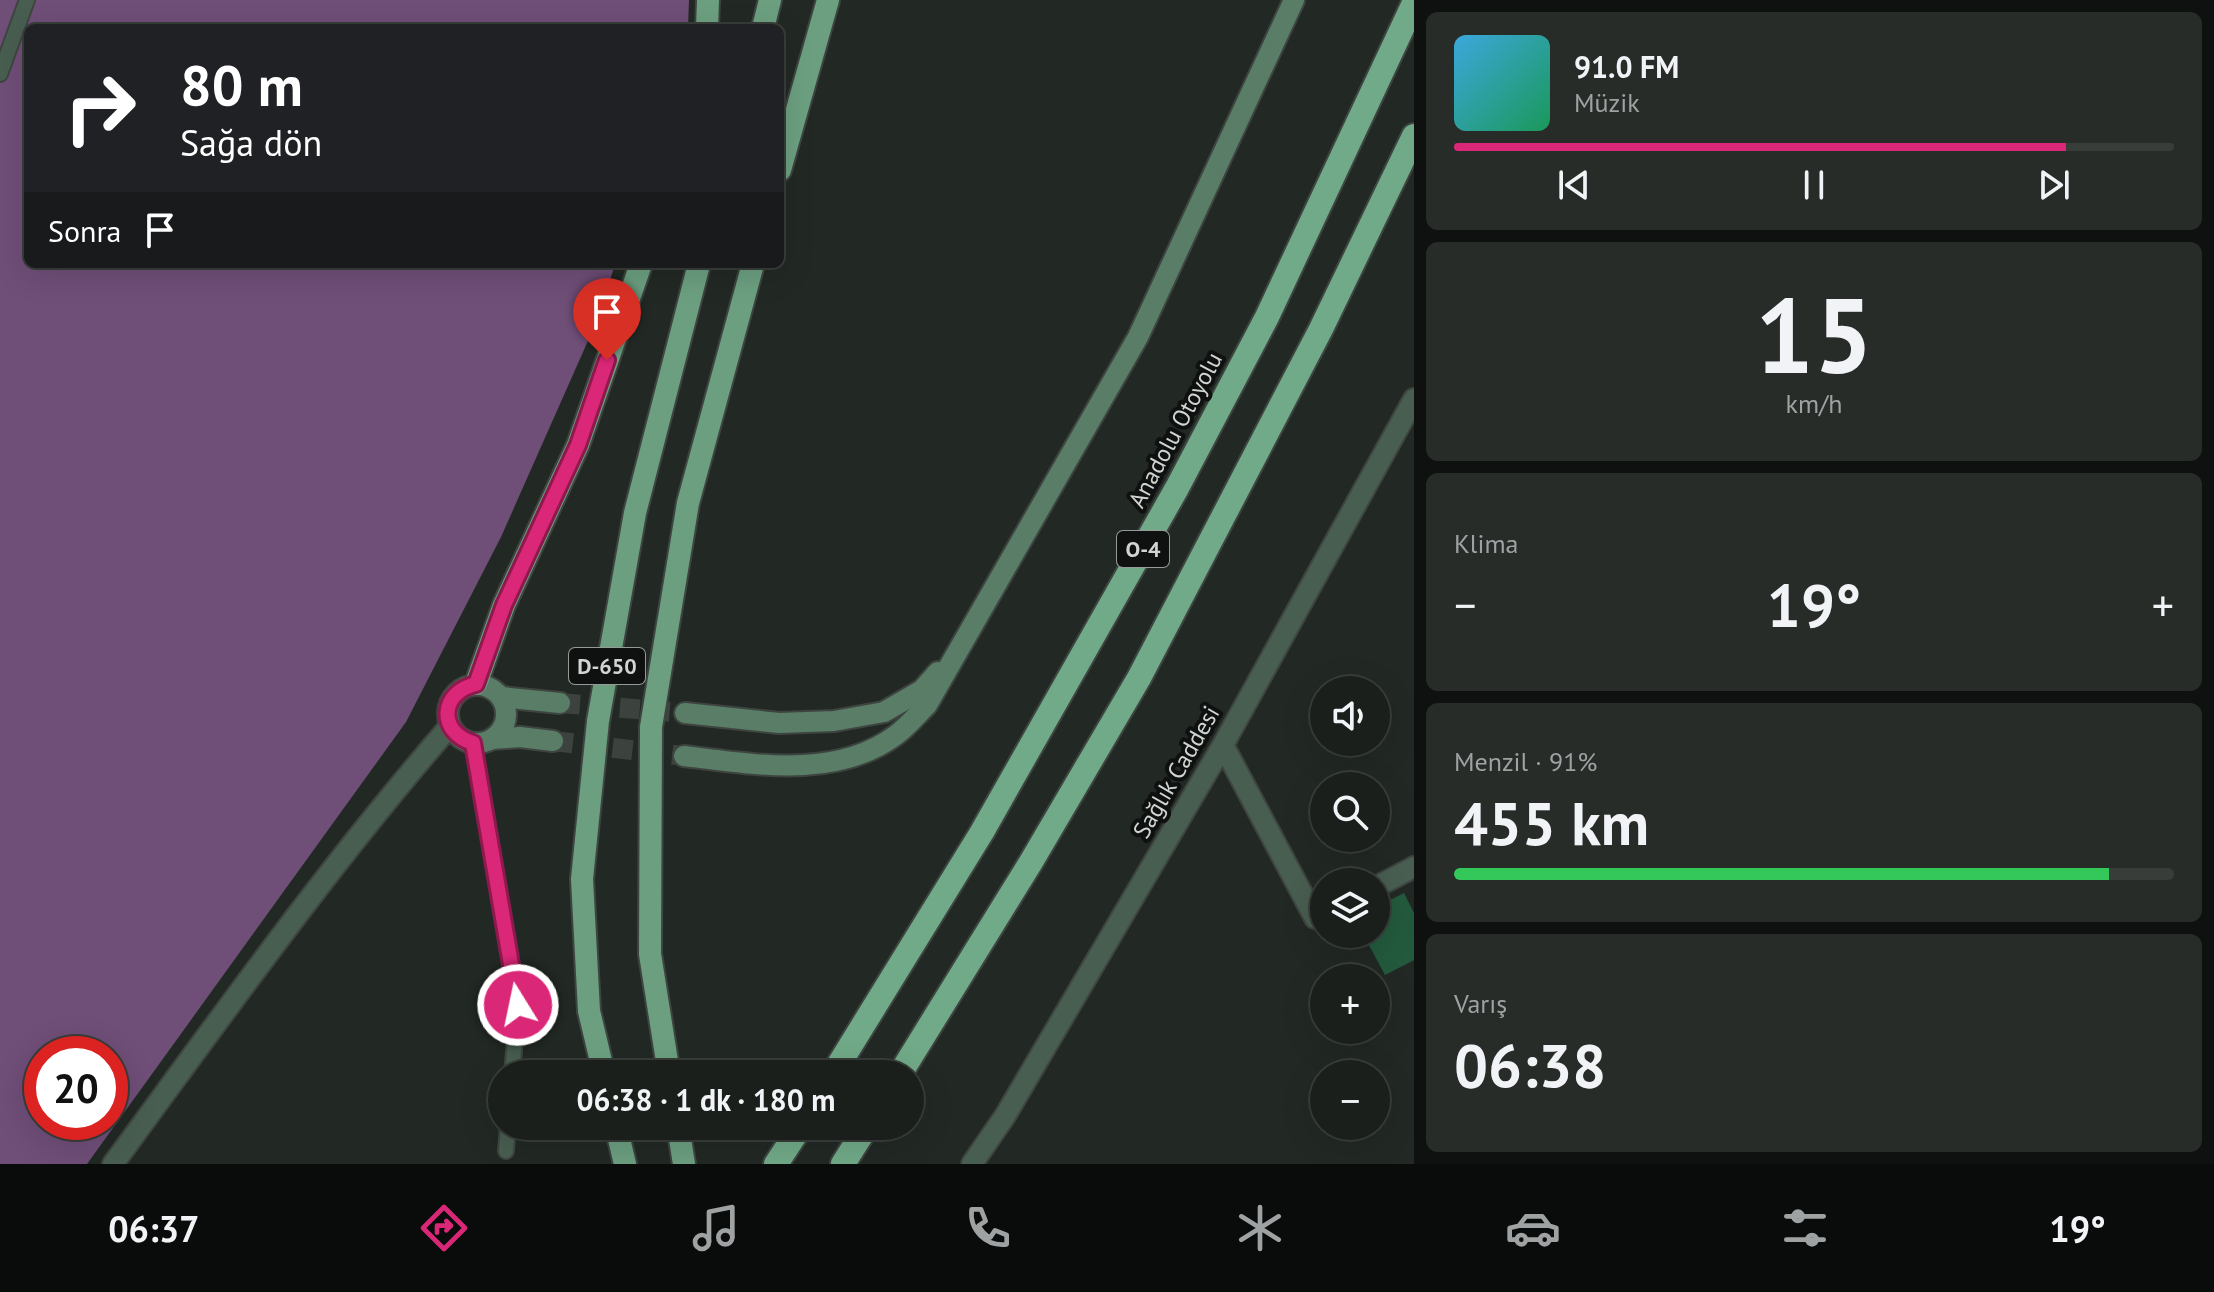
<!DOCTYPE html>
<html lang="tr">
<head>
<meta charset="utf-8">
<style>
  :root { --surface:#1a1f1b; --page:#272c28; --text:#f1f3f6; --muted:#9fa2a3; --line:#383d3a; --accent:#db2777 }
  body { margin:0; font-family:"PT Sans",sans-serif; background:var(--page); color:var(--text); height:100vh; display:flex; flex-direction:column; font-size:30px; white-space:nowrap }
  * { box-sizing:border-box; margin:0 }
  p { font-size:26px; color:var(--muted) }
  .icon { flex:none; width:44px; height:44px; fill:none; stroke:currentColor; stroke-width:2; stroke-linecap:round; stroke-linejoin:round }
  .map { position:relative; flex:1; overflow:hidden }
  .sheet { display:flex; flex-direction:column; gap:12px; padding:12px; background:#0e110f; width:800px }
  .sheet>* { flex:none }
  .top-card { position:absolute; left:24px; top:24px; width:760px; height:244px; border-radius:12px; box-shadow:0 8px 32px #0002,0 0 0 2px var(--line); background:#202124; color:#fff; overflow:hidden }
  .tools { position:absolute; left:1310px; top:676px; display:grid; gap:16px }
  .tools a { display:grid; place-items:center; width:80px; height:80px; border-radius:50%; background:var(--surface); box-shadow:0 8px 32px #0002,0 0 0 2px var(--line); font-size:40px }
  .speed { position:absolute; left:24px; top:1036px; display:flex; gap:16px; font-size:40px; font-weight:700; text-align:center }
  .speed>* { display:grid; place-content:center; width:104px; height:104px; border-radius:50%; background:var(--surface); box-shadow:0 8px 32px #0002,0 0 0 2px var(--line); line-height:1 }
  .speed .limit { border:12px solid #d22; background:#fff; color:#111 }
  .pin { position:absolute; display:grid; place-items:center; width:68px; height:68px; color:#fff; margin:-82px -34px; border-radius:50% 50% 50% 0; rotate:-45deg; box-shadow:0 0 8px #0007 }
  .pin .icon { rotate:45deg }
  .me { position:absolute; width:88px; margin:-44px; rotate:350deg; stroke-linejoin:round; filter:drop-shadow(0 0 6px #0008) }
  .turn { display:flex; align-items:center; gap:28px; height:168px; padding:0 24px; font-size:36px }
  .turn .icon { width:104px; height:104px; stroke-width:2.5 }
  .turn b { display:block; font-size:56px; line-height:68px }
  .then { display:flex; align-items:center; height:76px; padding:0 24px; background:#0003; gap:16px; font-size:30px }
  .big { font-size:60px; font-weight:600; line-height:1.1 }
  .sheet .card { flex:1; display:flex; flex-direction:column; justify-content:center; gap:12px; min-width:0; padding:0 28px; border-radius:12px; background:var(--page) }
  .sheet .dial { align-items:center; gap:0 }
  .dial b { font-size:104px; line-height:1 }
  .song { display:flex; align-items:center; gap:24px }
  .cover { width:96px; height:96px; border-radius:12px; background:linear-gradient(135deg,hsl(200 70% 55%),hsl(150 70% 35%)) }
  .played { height:8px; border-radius:4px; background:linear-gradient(90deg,var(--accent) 85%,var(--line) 85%) }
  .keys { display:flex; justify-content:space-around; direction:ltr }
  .heat { display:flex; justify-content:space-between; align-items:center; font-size:44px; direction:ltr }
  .charge { height:12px; border-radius:6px; background:linear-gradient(90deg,#34c759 91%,var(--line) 0) }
  .trip { position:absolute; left:488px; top:1060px; width:436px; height:80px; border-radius:40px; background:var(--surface); box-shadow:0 8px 32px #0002,0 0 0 2px var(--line); font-weight:600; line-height:80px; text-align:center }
  .dock { display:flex; height:128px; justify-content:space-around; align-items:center; background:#0a0c0b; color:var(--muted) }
  .dock .icon { width:56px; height:56px }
  .dock .active { color:var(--accent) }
  .dock b { font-size:36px; color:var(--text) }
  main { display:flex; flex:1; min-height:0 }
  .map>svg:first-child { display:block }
  .forest { fill:#6f4e78; fill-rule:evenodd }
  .building { fill:#235a3d }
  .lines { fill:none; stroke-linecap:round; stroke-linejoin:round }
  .secondary-tunnel { stroke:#3c433e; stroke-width:20; stroke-dasharray:20 10; stroke-linecap:butt }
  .service-casing { stroke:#3e4540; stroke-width:18 }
  .minor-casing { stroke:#3e4540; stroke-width:24 }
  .tertiary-casing { stroke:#3e4540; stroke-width:24 }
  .secondary-casing { stroke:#3e4540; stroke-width:24 }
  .trunk-casing { stroke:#3e4540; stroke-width:26 }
  .motorway-casing { stroke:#3e4540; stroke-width:28 }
  .service { stroke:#485e50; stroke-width:14 }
  .minor { stroke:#485e50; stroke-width:20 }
  .tertiary { stroke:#485e50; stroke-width:20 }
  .secondary { stroke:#597d67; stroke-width:20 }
  .trunk { stroke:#6c9f80; stroke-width:22 }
  .motorway { stroke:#71aa88; stroke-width:24 }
  .route-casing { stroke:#8e194d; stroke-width:20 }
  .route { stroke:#db2777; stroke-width:14 }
  .labels { text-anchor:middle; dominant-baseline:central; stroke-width:8; stroke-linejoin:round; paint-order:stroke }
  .shield { fill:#0e110f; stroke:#969a98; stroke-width:2 }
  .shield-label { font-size:22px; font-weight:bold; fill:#d1d5d2 }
  .street-label { font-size:24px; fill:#d1d5d2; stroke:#0e110f }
</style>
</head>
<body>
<main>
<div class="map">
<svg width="1414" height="1164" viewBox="0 0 1414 1164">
  <rect width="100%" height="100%" fill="#222924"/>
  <!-- forest -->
  <path class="forest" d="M0,0H689L688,28H28V264H615L599,316L501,537L406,722L87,1164H0ZM42,1054H110V1122H42Z"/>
  <!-- building -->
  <path class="building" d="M1404,893L1414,913V960L1385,975L1363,934H1376V907Z"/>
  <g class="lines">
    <!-- secondary-tunnel -->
    <g class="secondary-tunnel">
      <path d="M560,703L685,713"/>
      <path d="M553,741L684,756"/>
    </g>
    <!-- service casing -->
    <g class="service-casing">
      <g id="service">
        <path d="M0,74L27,0"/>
        <path d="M473,743L518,1005L512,1074"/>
        <path d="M506,1151L508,1126"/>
      </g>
    </g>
    <!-- minor casing -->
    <g class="minor-casing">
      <g id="minor">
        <path d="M1223,745L1315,918L1324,914"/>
        <path d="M1376,887L1414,867"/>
      </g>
    </g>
    <!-- tertiary casing -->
    <g class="tertiary-casing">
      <g id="tertiary">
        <path d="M113,1164C222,1016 329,865 450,726"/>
        <path d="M972,1164L1005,1116L1223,745L1414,399"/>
      </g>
    </g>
    <!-- secondary casing -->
    <g class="secondary-casing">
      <g id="secondary">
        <circle cx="477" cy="714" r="29"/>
        <path d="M501,697L560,703"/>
        <path d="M685,713L779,723L834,721L884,712L922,690L938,672"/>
        <path d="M492,739L520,737L553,741"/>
        <path d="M684,756C752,764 836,780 896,735C907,727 917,715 927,705L1138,337L1294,0"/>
      </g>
    </g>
    <!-- trunk casing -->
    <g class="trunk-casing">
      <g id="trunk">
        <path d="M707,28L708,0"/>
        <path d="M763,28L770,0"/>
        <path d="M780,170L828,0"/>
        <path d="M476,684L504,605L578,445L641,264"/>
        <path d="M604,1074L589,1011L582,879L598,721L635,513L699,264"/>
        <path d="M669,1074L650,954L651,727L688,503L753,264"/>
        <path d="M616,1126L625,1164"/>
        <path d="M678,1126L684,1164"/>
      </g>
    </g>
    <!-- motorway casing -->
    <g class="motorway-casing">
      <g id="motorway">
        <path d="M833,1074L982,832L1177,488L1267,317L1414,3"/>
        <path d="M900,1074L1031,862L1139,678L1321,329L1414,136"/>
        <path d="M776,1164L801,1126"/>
        <path d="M843,1164L867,1126"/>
      </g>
    </g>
    <!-- service -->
    <use href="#service" class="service"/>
    <!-- minor -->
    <use href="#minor" class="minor"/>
    <!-- tertiary -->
    <use href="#tertiary" class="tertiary"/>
    <!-- secondary -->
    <use href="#secondary" class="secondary"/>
    <!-- trunk -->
    <use href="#trunk" class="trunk"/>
    <!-- motorway -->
    <use href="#motorway" class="motorway"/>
  </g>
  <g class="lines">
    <!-- route casing -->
    <g class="route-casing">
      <path id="route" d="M518,1005L473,743C437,732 440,692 476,684L504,605L578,445L607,360"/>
    </g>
    <!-- route -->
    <use href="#route" class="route"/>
  </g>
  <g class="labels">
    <!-- shield labels -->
    <g class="shield">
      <rect x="1117" y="531" width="52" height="36" rx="6"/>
      <rect x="569" y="648" width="76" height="36" rx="6"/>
    </g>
    <g class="shield-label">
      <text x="1143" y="549">O-4</text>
      <text x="607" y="666">D-650</text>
    </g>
    <!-- street labels -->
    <g class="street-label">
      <text transform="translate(1175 430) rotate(-62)">Anadolu Otoyolu</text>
      <text transform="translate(1176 772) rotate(-60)">Sağlık Caddesi</text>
    </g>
  </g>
</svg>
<div class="tools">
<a><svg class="icon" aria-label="sound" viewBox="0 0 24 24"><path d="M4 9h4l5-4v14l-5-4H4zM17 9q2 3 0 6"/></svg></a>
<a><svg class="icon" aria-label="search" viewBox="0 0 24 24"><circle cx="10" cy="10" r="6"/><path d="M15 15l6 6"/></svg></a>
<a><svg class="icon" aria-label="layers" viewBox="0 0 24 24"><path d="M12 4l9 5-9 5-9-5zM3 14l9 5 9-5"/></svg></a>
<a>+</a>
<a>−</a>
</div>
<div class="speed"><div class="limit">20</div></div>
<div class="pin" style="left:607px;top:360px;background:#d93025"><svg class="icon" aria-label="arrive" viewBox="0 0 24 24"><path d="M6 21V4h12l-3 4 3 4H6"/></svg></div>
<svg class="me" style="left:518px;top:1005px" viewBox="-20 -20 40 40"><circle r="17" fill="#db2777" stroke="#fff" stroke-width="3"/><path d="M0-11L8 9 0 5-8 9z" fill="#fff"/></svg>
<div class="trip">06:38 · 1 dk · 180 m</div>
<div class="top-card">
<div class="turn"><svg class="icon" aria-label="right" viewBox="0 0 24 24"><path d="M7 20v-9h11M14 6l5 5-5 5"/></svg><div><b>80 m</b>Sağa dön</div></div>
<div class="then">Sonra<svg class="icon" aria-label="arrive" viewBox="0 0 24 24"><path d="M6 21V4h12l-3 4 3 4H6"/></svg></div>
</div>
</div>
<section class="sheet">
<div class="card">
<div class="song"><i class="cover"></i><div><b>91.0 FM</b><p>Müzik</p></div></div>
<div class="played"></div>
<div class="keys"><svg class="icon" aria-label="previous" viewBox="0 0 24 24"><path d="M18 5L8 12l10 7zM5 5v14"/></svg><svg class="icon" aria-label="pause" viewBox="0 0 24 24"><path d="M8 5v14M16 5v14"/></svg><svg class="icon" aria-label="next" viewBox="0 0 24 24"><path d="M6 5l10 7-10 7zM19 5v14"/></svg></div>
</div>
<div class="card dial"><b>15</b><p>km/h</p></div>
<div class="card"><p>Klima</p>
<div class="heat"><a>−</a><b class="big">19°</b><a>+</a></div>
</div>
<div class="card"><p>Menzil · 91%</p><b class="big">455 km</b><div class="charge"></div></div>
<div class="card"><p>Varış</p><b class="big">06:38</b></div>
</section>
</main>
<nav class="dock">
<b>06:37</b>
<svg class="icon active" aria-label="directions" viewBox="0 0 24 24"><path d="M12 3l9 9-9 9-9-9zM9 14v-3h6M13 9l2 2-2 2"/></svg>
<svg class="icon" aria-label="music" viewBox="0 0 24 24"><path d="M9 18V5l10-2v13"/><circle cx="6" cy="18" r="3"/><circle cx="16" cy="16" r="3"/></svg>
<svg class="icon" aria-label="phone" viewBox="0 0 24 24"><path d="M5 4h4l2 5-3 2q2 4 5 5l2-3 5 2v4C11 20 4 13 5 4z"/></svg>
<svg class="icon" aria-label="climate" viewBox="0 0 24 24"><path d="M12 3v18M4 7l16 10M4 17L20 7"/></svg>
<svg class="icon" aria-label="car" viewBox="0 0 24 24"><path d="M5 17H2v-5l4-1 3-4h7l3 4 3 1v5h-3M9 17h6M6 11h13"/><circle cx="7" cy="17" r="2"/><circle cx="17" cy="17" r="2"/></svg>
<svg class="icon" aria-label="filters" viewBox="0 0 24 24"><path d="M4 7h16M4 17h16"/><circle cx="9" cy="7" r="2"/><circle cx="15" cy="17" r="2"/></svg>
<b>19°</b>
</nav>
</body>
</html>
